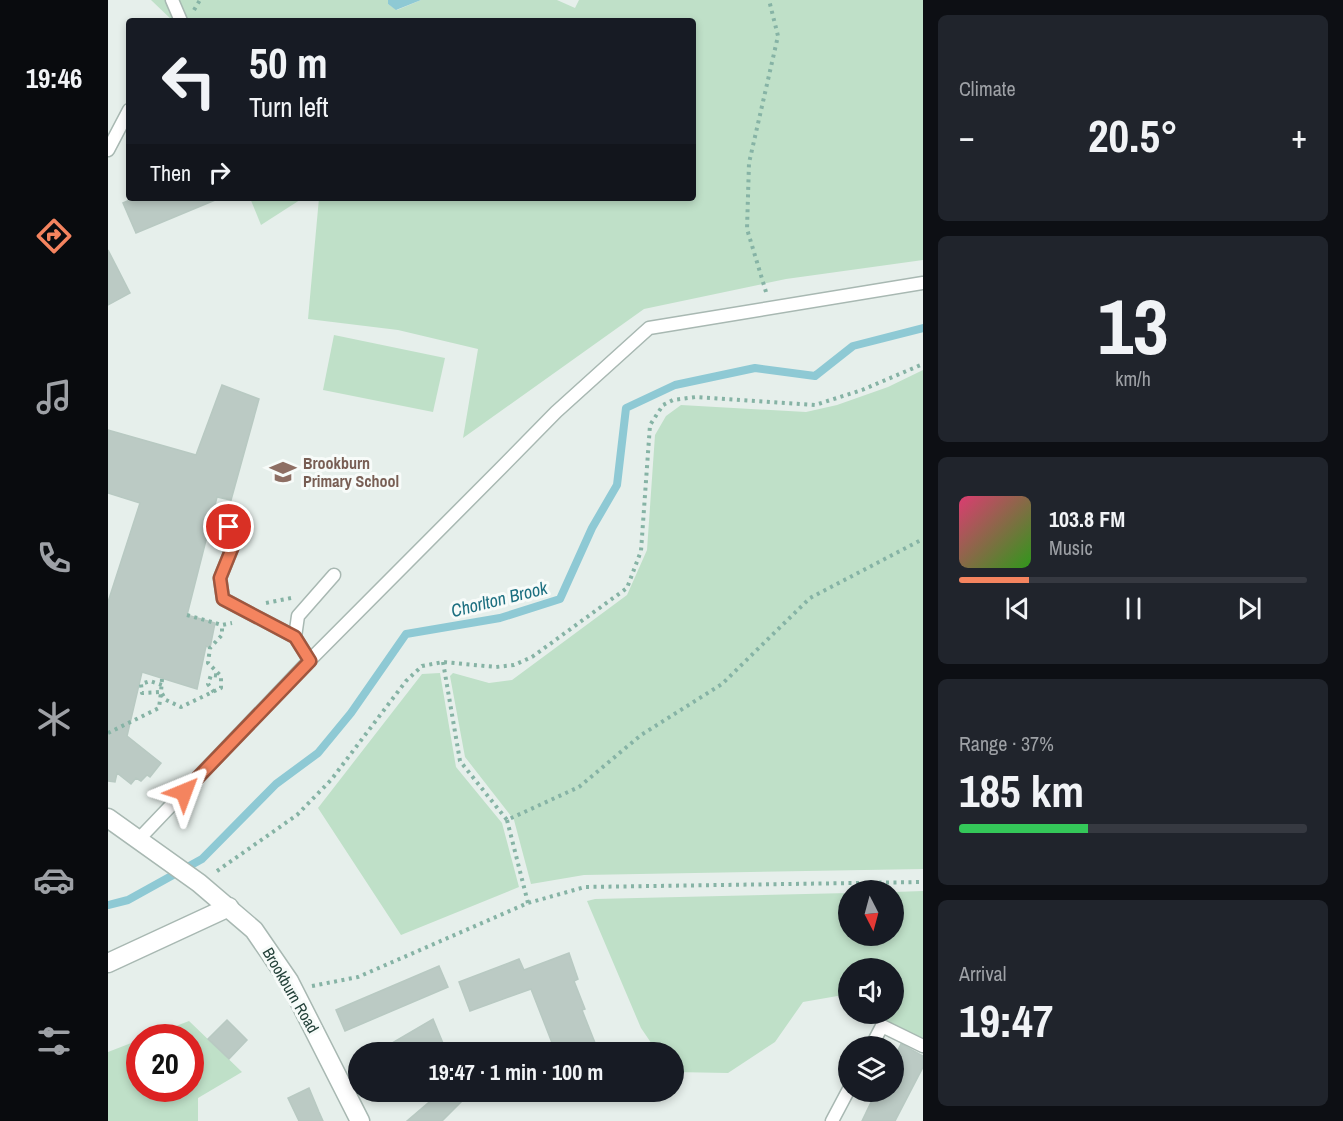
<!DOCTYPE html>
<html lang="en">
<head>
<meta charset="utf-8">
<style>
  :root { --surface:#171b24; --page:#20242c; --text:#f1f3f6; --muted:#9ea1a6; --line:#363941; --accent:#f4845f }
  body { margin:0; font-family:"Archivo Narrow",sans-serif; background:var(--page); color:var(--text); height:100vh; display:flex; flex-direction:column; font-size:22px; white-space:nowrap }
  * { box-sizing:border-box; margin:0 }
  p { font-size:20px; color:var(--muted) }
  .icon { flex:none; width:33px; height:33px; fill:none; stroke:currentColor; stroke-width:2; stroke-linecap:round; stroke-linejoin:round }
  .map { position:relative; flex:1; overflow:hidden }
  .details { display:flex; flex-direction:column; gap:15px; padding:15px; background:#0d0f14; width:420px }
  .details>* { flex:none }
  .hud { position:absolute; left:18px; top:18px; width:570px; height:183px; border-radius:6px; box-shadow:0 3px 9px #0003; background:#171b24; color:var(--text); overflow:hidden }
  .needle { width:39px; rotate:174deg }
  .buttons { position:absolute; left:730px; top:880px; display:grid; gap:12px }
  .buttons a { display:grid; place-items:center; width:66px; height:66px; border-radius:50%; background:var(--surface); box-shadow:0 3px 9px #0003; font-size:30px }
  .speed { position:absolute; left:18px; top:1024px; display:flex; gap:12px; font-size:30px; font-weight:700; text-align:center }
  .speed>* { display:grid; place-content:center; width:78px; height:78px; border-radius:50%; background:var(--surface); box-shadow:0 3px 9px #0003; line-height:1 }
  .speed .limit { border:9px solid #d22; background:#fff; color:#111 }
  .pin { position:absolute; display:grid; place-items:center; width:51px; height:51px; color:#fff; margin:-26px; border:3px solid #fff; border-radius:50%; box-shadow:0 2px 6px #0007 }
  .me { position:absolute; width:66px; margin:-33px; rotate:44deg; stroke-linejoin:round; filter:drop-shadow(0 0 4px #0008) }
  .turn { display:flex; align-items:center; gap:21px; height:126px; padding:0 24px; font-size:27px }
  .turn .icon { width:78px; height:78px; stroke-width:2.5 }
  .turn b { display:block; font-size:42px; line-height:51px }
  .then { display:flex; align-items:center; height:57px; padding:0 24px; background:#0003; gap:12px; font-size:22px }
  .big { font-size:45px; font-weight:700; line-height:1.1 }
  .details .card { flex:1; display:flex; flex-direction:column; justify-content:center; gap:9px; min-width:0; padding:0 21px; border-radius:9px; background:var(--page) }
  .details .dial { align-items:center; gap:0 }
  .dial b { font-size:78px; line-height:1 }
  .song { display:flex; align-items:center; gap:18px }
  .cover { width:72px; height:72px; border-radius:9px; background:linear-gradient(135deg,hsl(340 70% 55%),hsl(110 70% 35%)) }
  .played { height:6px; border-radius:3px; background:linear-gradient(90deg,var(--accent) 20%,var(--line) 20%) }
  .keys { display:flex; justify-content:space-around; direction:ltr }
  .heat { display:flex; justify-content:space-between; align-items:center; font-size:33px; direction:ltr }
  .charge { height:9px; border-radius:4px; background:linear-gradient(90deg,#34c759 37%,var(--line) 0) }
  .trip { position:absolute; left:240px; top:1042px; width:336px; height:60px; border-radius:30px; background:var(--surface); box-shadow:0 3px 9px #0003; font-weight:700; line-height:60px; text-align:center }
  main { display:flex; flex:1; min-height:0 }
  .tabs { display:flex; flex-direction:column; width:108px; justify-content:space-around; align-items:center; background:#090b0e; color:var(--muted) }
  .tabs .icon { width:42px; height:42px }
  .tabs .selected { color:var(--accent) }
  .tabs b { font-size:27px; color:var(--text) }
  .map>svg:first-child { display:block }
  .green { fill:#bfe0c8 }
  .water { fill:#8ec9d4 }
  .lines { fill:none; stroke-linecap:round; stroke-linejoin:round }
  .stream { stroke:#8ec9d4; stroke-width:8 }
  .building { fill:#bbcac4; stroke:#b8c9c2; stroke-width:1.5 }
  .lane-casing { stroke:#a8b8b2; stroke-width:15 }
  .street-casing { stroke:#a8b8b2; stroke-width:21 }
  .path { stroke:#86b3a5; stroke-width:4; stroke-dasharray:3 4.5; stroke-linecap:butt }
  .lane { stroke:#fff; stroke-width:12 }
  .street { stroke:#fff; stroke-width:18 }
  .route-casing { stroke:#9f563e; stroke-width:15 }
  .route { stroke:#f4845f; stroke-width:10 }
  .labels { text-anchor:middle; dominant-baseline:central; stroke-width:6; stroke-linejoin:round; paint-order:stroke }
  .education-label { font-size:16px; font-weight:bold; fill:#785e54; stroke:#f7fbf9; text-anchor:start }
  .street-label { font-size:16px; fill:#24423a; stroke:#f7fbf9 }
  .water-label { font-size:18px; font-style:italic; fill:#1c6f80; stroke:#f7fbf9 }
</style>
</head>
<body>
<main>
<nav class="tabs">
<b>19:46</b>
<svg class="icon selected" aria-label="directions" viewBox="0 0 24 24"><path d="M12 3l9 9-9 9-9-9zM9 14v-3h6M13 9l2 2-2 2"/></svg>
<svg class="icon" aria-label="music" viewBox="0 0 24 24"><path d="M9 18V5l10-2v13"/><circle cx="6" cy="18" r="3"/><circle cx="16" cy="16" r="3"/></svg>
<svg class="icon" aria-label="phone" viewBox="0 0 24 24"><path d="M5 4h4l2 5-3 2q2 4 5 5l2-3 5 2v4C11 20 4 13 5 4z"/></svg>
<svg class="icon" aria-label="climate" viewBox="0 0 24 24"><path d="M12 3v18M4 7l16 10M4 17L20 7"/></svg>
<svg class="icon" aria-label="car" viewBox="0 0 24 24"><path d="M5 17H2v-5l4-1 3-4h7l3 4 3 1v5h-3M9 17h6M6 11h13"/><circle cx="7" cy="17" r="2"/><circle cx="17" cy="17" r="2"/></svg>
<svg class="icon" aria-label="filters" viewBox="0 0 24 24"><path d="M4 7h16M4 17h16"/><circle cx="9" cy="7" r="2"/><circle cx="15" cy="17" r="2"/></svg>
</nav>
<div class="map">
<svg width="815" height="1121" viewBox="0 0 815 1121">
  <rect width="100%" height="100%" fill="#e6efeb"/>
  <!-- green -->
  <g class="green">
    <path d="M43,0H280V4L289,10L313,0H449L467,8L471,0H815V260L678,279L536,309L355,438L370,349L290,330L200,319L211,198H585V21H65Z"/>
    <path d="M142,198H195L153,225Z"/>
    <path d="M226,335L337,358L325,412L215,390Z"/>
    <path d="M815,370V869L476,875L423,884L406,820L357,757L342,676L345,673L381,683L404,680L519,595L539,550L547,435L558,416L573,405L698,412L729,405L780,387Z"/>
    <path d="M332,673L348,767L394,823L411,887L293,935L210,808L314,674Z"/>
    <path d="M815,891V1040L773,1019L767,1014H786V969H741V994L695,1002L667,1042L620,1073L566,1072V1053H550L533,1028L479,901L487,899L741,893V936H786V892Z"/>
    <path d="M81,1021L134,1072L90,1098V1121H0V1052L31,1040L32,1089H82V1038H37Z"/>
  </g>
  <!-- water -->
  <path class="water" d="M280,0H313L288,10L280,4Z"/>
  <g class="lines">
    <!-- stream -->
    <path class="stream" d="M0,905L20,900L94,859L168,784L210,753L243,713L298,634L392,618L452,599L484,528L509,485L518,408L567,385L647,368L707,376L745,346L815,328"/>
  </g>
  <!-- building -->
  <g class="building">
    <path d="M26,198H112L28,233L15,203Z"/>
    <path d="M0,250L22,293L0,305Z"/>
    <path d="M114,385L151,399L123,500L109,497L79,615L107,623L102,648L98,646L89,689L34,672L19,736L53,763L42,777L39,775L33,781L28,778L23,784L9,773L7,782L0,781V602L32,503L0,493V430L88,455Z"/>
    <path d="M461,953L470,979L466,981L477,1009L474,1010L491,1053H448L423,989L362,1011L351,982L411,959L416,970Z"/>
    <path d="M331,966L340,987L237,1031L228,1010Z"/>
    <path d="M325,1019L339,1053H267Z"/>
    <path d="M119,1020L139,1040L121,1059L100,1039Z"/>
    <path d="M793,1044L815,1056V1067L787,1121H754L768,1092H786V1058Z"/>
    <path d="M201,1088L211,1112L215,1121H191L180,1098Z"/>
    <path d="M333,1092H363L334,1121H299Z"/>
  </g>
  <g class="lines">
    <!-- lane casing -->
    <g class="lane-casing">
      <g id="lane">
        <path d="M64,0L73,21"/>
        <path d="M0,150L21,110"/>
        <path d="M121,527L127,541L112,578L115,599L187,637L202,661"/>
        <path d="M187,637L190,616L226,575"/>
        <path d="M31,839L198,664L393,468L448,412L541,328L815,283"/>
        <path d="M763,1047L774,1026L815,1046"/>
        <path d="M724,1121L741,1089"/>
      </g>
    </g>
    <!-- street casing -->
    <g class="street-casing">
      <g id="street">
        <path d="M0,818L91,883L146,930L181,981L252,1121"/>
        <path d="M0,963L121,907"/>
      </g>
    </g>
    <!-- path -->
    <g class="path">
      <path d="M86,10L92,0"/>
      <path d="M658,292L639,229L641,163L670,36L661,0"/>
      <path d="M158,603L183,598"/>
      <path d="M79,615L114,625L124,623"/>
      <path d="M335,662L352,761L399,820L471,787L533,735L614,684L702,598L815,539"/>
      <path d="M54,679L53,692L58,700L73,707L113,688V676L100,663L102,648L114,635V625"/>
      <path d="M106,692L100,684L103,675L113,676"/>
      <path d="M0,733L51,708L53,692L34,693L33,684L42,681L54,685"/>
      <path d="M399,820L420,903"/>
      <path d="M109,871L189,815L223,780L298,681L314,666L335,662L388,667L406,665L424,657L519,588L533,551L542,425L555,405L565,400L588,397L707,405L754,390L815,364"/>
      <path d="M204,986L250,977L420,903L477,887L815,882"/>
    </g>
    <!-- lane -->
    <use href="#lane" class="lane"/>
    <!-- street -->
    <use href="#street" class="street"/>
  </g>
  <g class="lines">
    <!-- route casing -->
    <g class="route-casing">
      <path id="route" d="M76,792L202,661L187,637L115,599L112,578L127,541L121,527"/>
    </g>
    <!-- route -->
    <use href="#route" class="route"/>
  </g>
  <!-- icons -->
  <defs>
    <g id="school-bare" transform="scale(2.07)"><path d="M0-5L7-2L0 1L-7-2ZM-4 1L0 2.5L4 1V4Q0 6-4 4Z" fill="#8d6e63" stroke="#f7fbf9" stroke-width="2.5" paint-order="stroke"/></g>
  </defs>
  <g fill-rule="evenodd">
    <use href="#school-bare" x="175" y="472"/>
  </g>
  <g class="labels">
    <!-- education labels -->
    <g class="education-label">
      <text x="195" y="463">Brookburn<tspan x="195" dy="18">Primary School</tspan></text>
    </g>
    <!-- street labels -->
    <g class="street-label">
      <text transform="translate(183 990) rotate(60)">Brookburn Road</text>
    </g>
    <!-- water labels -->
    <g class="water-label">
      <text transform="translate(391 599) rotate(-14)">Chorlton Brook</text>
    </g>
  </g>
</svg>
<div class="buttons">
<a><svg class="needle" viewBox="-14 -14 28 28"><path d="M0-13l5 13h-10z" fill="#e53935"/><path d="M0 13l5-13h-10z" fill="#9ea1a6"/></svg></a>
<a><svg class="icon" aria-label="sound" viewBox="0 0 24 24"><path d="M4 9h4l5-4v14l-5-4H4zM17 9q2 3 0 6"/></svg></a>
<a><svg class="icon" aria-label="layers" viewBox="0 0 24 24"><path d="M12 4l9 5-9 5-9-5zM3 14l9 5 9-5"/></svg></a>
</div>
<div class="speed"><div class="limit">20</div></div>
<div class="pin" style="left:121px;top:527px;background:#d93025"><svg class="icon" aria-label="arrive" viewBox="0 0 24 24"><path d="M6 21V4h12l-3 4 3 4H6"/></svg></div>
<svg class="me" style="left:76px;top:792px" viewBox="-20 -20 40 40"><path d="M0-17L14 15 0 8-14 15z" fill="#f4845f" stroke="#fff" stroke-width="4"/></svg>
<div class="trip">19:47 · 1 min · 100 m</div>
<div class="hud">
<div class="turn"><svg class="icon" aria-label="left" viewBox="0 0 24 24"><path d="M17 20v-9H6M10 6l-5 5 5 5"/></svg><div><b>50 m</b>Turn left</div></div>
<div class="then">Then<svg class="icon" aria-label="right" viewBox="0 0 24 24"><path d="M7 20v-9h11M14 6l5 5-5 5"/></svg></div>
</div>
</div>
<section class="details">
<div class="card"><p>Climate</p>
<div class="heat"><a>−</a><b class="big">20.5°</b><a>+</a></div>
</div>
<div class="card dial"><b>13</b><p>km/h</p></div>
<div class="card">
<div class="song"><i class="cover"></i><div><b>103.8 FM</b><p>Music</p></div></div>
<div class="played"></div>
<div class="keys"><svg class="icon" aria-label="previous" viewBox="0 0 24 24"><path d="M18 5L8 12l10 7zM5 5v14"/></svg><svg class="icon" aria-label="pause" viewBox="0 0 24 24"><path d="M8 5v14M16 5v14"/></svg><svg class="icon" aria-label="next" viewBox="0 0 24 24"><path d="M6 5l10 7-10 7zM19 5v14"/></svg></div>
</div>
<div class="card"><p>Range · 37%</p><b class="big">185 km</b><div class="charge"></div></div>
<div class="card"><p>Arrival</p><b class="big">19:47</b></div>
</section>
</main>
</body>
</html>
